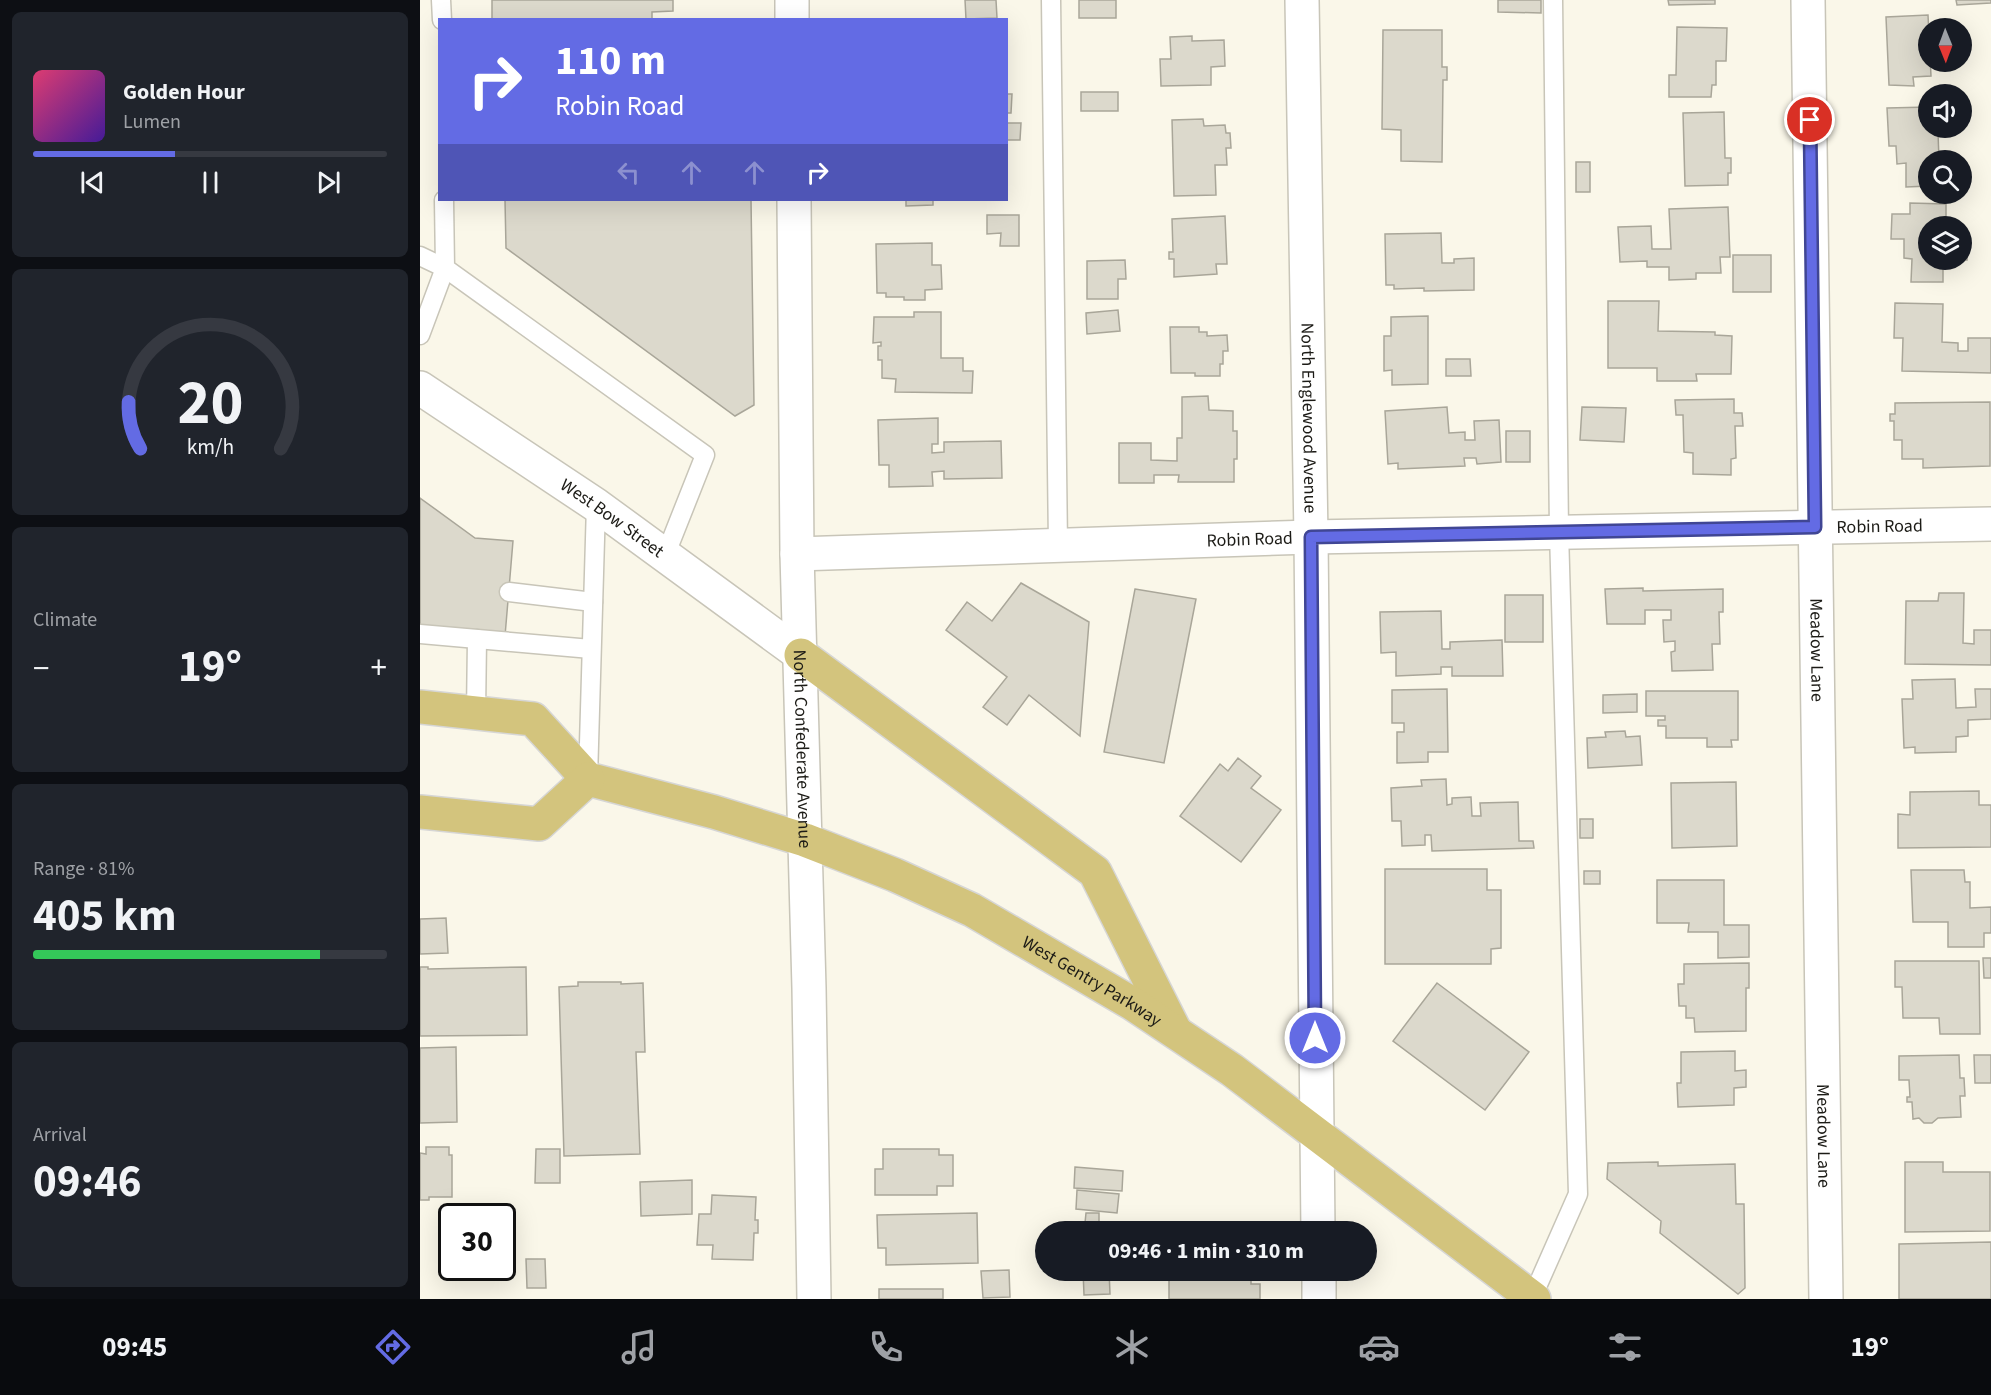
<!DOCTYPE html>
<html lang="en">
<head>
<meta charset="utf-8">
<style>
  :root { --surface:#171b24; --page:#20242c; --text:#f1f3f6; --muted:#9ea1a6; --line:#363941; --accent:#636be4 }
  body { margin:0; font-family:"Source Sans 3",sans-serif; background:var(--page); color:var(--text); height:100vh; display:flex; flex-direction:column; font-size:22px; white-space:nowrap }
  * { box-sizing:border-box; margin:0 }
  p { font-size:20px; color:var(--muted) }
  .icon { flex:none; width:33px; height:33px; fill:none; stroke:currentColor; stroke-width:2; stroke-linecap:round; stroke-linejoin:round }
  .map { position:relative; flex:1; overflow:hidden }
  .drawer { display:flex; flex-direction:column; gap:12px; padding:12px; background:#0d0f14; width:420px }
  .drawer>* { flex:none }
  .top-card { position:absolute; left:18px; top:18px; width:570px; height:183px; border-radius:0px; box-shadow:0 6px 24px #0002; background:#636be4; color:#fff; overflow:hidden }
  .needle { width:39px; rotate:179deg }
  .fabs { position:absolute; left:1498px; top:18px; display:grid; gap:12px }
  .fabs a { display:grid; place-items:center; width:54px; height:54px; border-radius:50%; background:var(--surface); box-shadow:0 6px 24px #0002; font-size:30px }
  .speed { position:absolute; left:18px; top:1203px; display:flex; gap:12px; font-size:30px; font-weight:700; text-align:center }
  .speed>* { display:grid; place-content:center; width:78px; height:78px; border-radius:50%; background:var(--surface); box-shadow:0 6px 24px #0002; line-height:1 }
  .speed .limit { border:3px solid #111; border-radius:9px; background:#fff; color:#111 }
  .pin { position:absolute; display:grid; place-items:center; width:51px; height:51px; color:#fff; margin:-26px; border:3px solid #fff; border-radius:50%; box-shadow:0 2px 6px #0007 }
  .me { position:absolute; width:66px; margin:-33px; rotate:0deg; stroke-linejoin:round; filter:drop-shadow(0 0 4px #0008) }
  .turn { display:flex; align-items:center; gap:21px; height:126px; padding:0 18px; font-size:27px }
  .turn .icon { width:78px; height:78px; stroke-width:2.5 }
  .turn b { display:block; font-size:42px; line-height:51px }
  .lanes { display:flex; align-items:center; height:57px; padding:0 18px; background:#0003; justify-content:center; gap:30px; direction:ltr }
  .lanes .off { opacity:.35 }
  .big { font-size:45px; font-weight:700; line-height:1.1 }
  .drawer .widget { flex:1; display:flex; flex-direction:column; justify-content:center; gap:9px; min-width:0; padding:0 21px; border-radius:9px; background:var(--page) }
  .drawer .dial { align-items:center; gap:0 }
  .dial svg { height:156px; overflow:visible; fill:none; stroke:var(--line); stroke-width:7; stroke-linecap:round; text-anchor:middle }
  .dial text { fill:var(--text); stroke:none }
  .song { display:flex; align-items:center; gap:18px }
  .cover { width:72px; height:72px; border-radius:9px; background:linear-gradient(135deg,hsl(340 70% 55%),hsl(260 70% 35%)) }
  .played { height:6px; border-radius:3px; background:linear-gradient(90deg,var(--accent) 40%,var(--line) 40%) }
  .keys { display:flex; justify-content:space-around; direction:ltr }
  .heat { display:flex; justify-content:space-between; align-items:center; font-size:33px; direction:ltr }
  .charge { height:9px; border-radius:4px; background:linear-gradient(90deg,#34c759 81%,var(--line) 0) }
  .trip { position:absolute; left:615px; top:1221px; width:342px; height:60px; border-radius:30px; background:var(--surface); box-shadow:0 6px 24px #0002; font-weight:700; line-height:60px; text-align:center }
  .menu { display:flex; height:96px; justify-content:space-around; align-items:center; background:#090b0e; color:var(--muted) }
  .menu .icon { width:42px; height:42px }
  .menu .selected { color:var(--accent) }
  .menu b { font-size:27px; color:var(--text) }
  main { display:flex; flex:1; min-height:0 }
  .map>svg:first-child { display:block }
  .building { fill:#dcd9cc; stroke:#a9a699; stroke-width:1.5 }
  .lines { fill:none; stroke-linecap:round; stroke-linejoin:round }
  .service-casing { stroke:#c8c5b8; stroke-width:21 }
  .minor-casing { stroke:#c8c5b8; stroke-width:36 }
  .primary-casing { stroke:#d6d6d5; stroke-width:36 }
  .service { stroke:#fff; stroke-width:18 }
  .minor { stroke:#fff; stroke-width:33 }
  .primary { stroke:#d3c47d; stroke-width:33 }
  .route-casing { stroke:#404694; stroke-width:15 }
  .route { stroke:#636be4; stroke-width:10 }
  .labels { text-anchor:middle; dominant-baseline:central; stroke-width:4.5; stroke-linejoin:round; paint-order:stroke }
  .street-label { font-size:18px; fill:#1c1b16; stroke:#faf7e9 }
</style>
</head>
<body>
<main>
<section class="drawer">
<div class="widget">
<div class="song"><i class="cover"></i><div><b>Golden Hour</b><p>Lumen</p></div></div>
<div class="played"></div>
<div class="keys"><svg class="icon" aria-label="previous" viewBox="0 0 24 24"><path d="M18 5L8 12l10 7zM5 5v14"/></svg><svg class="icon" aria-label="pause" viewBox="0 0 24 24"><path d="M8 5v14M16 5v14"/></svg><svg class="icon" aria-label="next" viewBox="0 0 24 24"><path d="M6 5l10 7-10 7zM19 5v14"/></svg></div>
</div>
<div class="widget dial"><svg viewBox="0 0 100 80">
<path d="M14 69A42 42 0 1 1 86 69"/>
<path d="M14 69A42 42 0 0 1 8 45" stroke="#636be4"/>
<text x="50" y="56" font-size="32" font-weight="700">20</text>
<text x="50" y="72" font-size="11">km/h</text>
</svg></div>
<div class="widget"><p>Climate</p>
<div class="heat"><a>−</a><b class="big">19°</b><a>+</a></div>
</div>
<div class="widget"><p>Range · 81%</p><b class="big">405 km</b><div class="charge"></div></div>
<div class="widget"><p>Arrival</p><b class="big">09:46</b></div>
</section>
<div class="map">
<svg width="1571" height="1299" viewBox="0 0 1571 1299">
  <rect width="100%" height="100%" fill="#faf7e9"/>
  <!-- building -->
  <g class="building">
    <path d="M72,0H253V11L232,12V20H72Z"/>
    <path d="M545,0H576L577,18L546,19Z"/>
    <rect x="659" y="0" width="37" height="18"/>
    <path d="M1078,0H1121V13L1078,12Z"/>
    <path d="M1248,0H1295V4L1249,5Z"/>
    <path d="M1536,0H1571V3L1537,5Z"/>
    <path d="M1508,15L1511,76L1493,77L1494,86L1469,85L1466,17Z"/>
    <path d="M1257,27L1307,28L1306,61H1296V85H1292L1291,97H1249V75H1256Z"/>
    <path d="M963,30H1022V67H1027V80H1023L1022,162L981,161V130L962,129Z"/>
    <path d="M772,36V41L804,40L805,66L791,67V85L741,86L740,59H751L750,37Z"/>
    <rect x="661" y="92" width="37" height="19"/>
    <path d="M586,94H592L591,113H586Z"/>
    <path d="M1509,107V128H1529V132H1518L1519,160H1509V186L1486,187V163L1477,164L1476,146H1469L1467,108Z"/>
    <path d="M1304,112L1305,158H1311V173H1308V185L1265,186L1263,113Z"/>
    <path d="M783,119L784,126L805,125L806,133H810L811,148H806L807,165H795L796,195L754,196L752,120Z"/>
    <path d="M586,123H601L600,140H586Z"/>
    <rect x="1156" y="162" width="14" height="30"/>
    <path d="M85,200H331L334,405L315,416L86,248Z"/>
    <path d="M465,200H513V205L486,206V200Z"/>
    <path d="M1490,203L1526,204V226H1509V260H1523V282H1491L1492,259L1484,258V239H1471L1472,214H1490Z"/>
    <path d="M1308,207L1310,257H1300L1301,273H1276V279L1249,280V267H1227V261L1200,262L1198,227L1231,226L1232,249H1251L1249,209Z"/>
    <path d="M567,215H599V246H580L581,233L567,234Z"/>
    <path d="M805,216L807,264H796L797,274L754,277V259H749V252H753L752,219Z"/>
    <path d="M1542,231H1547V260H1536H1542Z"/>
    <path d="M1021,233L1022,263H1034V259L1054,258V290L1004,291V288L974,289V285H966L965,234Z"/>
    <path d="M512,243V265H521L522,289L505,290V300H484V297H466V293H457L456,244Z"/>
    <rect x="1313" y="255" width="38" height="37"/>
    <path d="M705,260L706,279H698V299H667V261Z"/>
    <path d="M1188,301H1239L1238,331L1295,332V335L1312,336L1311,374H1276L1277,381H1237V368H1188Z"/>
    <path d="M1475,303L1523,304L1522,342L1538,343V351H1548V338H1571V373L1482,371L1483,338H1474Z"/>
    <path d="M698,310L700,331L667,334L666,313Z"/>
    <path d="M494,312H521V358H543V371H553L552,393L475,392L476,379L462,378V360H458V346H461V342L453,343L454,317H494Z"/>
    <path d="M1008,316V384L972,385V370L964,371V336H971V317Z"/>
    <path d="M750,327H779V332H787V336L807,335L808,351H803V364H800V376H775V373H751Z"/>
    <path d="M1026,359H1050L1051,376H1026Z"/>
    <path d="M788,396L789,410L813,411V431H817V459H814V482H758L759,475H734V483H699V443H731V460L757,461V438H762V397Z"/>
    <path d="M1314,399V413H1322L1323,426H1315L1316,458L1311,459V475L1273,474V453L1264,452L1263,415H1256L1255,400Z"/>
    <path d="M1570,402V466L1503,468V459H1482V440H1474V421H1470V414H1475V403Z"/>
    <path d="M1027,407L1029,433L1045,432V440H1055L1054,421L1079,420L1081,462L1057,464L1056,458H1044L1045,466L978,469V463L968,464L965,411Z"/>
    <path d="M1162,407L1206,408L1204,442L1160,440Z"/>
    <path d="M518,418V444H512V453L524,452V442L581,441L582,478L524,479V471L512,472L513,486L469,487V465H459L458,420Z"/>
    <rect x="1086" y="431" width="24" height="31"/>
    <path d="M0,498L55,538L93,541L85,636L0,628Z"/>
    <path d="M601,583L669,622L660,736L609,695L587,725L563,707L587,677L526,630L547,602L572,621Z"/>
    <path d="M1223,588V591L1303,589V612H1299L1300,644H1292L1293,670L1252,671L1251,652L1255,651V641L1244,642L1243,620H1251V610H1225V624H1187L1185,589Z"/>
    <path d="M715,589L776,599L744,763L684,752Z"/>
    <path d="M1519,593H1544L1543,643L1554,644V630H1571V665L1485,664L1486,601H1518Z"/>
    <rect x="1085" y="595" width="38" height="47"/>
    <path d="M1021,611L1022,649H1030V642L1082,640L1083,676H1032V667H1021V674L976,676V652L961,653L960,612Z"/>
    <path d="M1535,679L1536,708L1556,707L1555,689H1571V719L1548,720V736L1536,737V752L1495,753V747L1484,748L1482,699H1493L1492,680Z"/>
    <path d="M1027,689L1028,752H1008V762L977,763V732H984V723H972V690Z"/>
    <path d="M1226,691H1318V740H1311L1312,747H1287V738H1246V726H1238V720H1245V716H1226Z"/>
    <path d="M1217,694V712L1183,713V695Z"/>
    <path d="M1205,731L1206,737L1220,736L1222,765L1168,768L1167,738L1186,737L1185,732Z"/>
    <path d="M818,758L841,776L831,788L861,810L821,862L760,816L800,764L808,771Z"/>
    <path d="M1026,779L1027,805L1032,804V798L1051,797L1052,816H1061L1060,803L1098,802L1099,841H1113L1114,848L1012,851L1011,835H1005V845L982,846L981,821H972L971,788L1002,786L1001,780Z"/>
    <path d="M1316,782L1317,846L1252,848L1251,783Z"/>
    <path d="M1559,791V805H1571V847L1478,848V814L1490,815V792Z"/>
    <rect x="1160" y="819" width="13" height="19"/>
    <path d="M965,869H1067V890H1081V948L1071,949V964H965Z"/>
    <path d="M1491,870H1544L1545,882H1550V908L1571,907V933H1564V947H1528V922H1493Z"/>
    <rect x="1164" y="871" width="16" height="13"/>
    <path d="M1237,880H1304V925H1329V957L1298,958V932H1268L1269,923H1237Z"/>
    <path d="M26,918L28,953L0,954V919Z"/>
    <path d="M1563,958H1571V978H1564Z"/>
    <path d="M1475,961H1559L1560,1034H1520L1519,1018H1483L1482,987H1475Z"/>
    <path d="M1329,963V988H1326V1031L1275,1032L1274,1018H1266V1006H1259L1258,984H1264V964Z"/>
    <path d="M0,967H8V969L106,967L107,1035L0,1036Z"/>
    <path d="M158,982H201V984L223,983L225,1052H216L220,1154L144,1156L139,987L158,986Z"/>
    <path d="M1017,983L1109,1052L1065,1110L973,1041Z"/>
    <path d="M36,1047L37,1122L0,1123V1048Z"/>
    <path d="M1315,1051V1071L1326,1070V1087L1314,1088V1105L1258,1107L1257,1083H1261V1052Z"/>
    <path d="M1539,1055L1540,1078H1544L1545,1096H1540L1541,1117L1518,1118L1512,1123H1504L1499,1118L1493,1119L1492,1102H1487V1097H1490L1489,1080H1479V1056Z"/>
    <path d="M1554,1055H1571V1083H1555Z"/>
    <path d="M6,1147H29V1155H32V1197H9V1200H0V1153L6,1154Z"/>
    <path d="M116,1149H140V1183H115Z"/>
    <path d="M463,1149H519V1155H533V1186H517V1195H455V1169H463Z"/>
    <path d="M1238,1162V1166L1315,1164L1316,1204H1324L1325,1288L1318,1294L1240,1233L1241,1221L1187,1179L1188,1163Z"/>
    <path d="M1485,1162H1523V1172H1570V1231L1485,1232Z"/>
    <path d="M655,1167L703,1171L702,1191L654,1188Z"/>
    <path d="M272,1180V1214L221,1216L220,1182Z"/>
    <path d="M657,1190L699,1194L697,1213L656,1209Z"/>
    <path d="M292,1195L336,1197L335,1220H338V1233H334L333,1260L292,1259L293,1245H277L279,1214H291Z"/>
    <path d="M557,1213L558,1263L466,1265V1248H458L457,1215Z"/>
    <path d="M666,1213H679V1224L665,1223Z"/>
    <path d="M688,1224V1232H661V1226Z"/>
    <path d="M1571,1242V1299H1479V1244Z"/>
    <path d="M106,1259H125L126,1288H107Z"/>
    <path d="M589,1270L590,1297L563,1298L561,1271Z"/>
    <path d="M663,1270H689L690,1294L664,1295Z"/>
    <path d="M831,1271V1284H840V1299H749V1272Z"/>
    <rect x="459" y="1289" width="64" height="10"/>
  </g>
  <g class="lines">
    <!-- service casing -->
    <g class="service-casing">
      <g id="service">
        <path d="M21,0L22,20"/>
        <path d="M631,0L638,545"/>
        <path d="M24,200L25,268L285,455L245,556"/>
        <path d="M0,256L25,268L0,335"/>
        <path d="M89,592L173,602"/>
        <path d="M0,634L171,649"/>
        <path d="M56,713L57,639"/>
        <path d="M168,778L176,505"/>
        <path d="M1112,1298L1158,1194L1139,532L1133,0"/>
      </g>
    </g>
    <!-- minor casing -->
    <g class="minor-casing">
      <g id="minor">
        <path d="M372,0V20"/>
        <path id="s1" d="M882,0L891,537L898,1232"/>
        <path id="s2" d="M1388,0L1406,1299"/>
        <path id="s3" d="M374,200L377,554L389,988L394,1299"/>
        <path id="s4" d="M0,388L176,505L381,655"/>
        <path id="s5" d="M377,554L891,537L1571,524"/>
        <path d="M899,1270V1299"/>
      </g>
    </g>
    <!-- primary casing -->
    <g class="primary-casing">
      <g id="primary">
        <path d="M381,655L675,872L755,1031"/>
        <path id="s6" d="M0,707L113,719L168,779L294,812L385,840L475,875L552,910L713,1004L812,1070L1114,1299"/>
        <path d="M0,812L119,824L168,779"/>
      </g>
    </g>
    <!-- service -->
    <use href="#service" class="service"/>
    <!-- minor -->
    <use href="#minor" class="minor"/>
    <!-- primary -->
    <use href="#primary" class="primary"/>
  </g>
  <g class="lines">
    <!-- route casing -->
    <g class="route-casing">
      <path id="route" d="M895,1038L891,537L1395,527L1390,120"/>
    </g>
    <!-- route -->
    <use href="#route" class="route"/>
  </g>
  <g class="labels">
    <!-- street labels -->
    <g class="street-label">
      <text stroke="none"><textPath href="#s1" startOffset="418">North Englewood Avenue</textPath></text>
      <text stroke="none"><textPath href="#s4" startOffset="232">West Bow Street</textPath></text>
      <text stroke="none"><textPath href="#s5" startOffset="1083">Robin Road</textPath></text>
      <text stroke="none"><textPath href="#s5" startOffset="453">Robin Road</textPath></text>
      <text stroke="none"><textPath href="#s2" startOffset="650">Meadow Lane</textPath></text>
      <text stroke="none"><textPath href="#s3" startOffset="549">North Confederate Avenue</textPath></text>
      <text stroke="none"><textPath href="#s6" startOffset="741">West Gentry Parkway</textPath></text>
      <text stroke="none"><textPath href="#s2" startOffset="1136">Meadow Lane</textPath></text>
    </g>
  </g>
</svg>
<div class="fabs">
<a><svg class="needle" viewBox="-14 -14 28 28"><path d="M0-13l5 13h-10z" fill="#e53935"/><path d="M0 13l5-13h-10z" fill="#9ea1a6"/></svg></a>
<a><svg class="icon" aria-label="sound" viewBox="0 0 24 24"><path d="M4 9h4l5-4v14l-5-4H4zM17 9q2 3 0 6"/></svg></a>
<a><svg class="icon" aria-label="search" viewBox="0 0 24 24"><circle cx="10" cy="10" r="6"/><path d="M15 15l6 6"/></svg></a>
<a><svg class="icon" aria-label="layers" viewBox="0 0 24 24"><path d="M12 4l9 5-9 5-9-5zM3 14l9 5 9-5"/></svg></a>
</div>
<div class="speed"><div class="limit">30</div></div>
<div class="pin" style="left:1390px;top:120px;background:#d93025"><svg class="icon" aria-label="arrive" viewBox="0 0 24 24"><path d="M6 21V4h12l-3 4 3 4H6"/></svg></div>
<svg class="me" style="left:895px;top:1038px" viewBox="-20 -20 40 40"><circle r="17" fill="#636be4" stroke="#fff" stroke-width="3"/><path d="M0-11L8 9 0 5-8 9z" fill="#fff"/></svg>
<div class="trip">09:46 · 1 min · 310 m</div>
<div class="top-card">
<div class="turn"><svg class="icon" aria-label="right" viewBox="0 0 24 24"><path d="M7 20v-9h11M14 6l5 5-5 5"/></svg><div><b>110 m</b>Robin Road</div></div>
<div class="lanes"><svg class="icon off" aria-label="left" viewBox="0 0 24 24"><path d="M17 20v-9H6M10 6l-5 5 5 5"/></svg><svg class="icon off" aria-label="ahead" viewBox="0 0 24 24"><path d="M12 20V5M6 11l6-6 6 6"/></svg><svg class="icon off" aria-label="ahead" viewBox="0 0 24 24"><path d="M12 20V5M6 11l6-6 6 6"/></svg><svg class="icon" aria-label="right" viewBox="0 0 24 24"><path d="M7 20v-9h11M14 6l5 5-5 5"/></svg></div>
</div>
</div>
</main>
<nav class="menu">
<b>09:45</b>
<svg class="icon selected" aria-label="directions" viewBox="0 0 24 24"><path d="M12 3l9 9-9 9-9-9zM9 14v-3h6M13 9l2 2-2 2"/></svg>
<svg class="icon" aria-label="music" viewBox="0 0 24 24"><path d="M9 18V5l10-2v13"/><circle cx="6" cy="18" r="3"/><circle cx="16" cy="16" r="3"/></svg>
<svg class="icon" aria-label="phone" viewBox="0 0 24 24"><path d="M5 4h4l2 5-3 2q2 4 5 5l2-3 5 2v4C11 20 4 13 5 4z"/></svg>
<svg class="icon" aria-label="climate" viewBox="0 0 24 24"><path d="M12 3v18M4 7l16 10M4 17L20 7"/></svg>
<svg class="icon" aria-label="car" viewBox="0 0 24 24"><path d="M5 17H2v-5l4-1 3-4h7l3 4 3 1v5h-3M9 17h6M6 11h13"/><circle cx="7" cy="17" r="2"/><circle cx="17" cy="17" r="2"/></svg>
<svg class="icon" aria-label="filters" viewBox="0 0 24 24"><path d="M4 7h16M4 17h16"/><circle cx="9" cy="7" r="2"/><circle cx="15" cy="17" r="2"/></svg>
<b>19°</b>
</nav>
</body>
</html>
